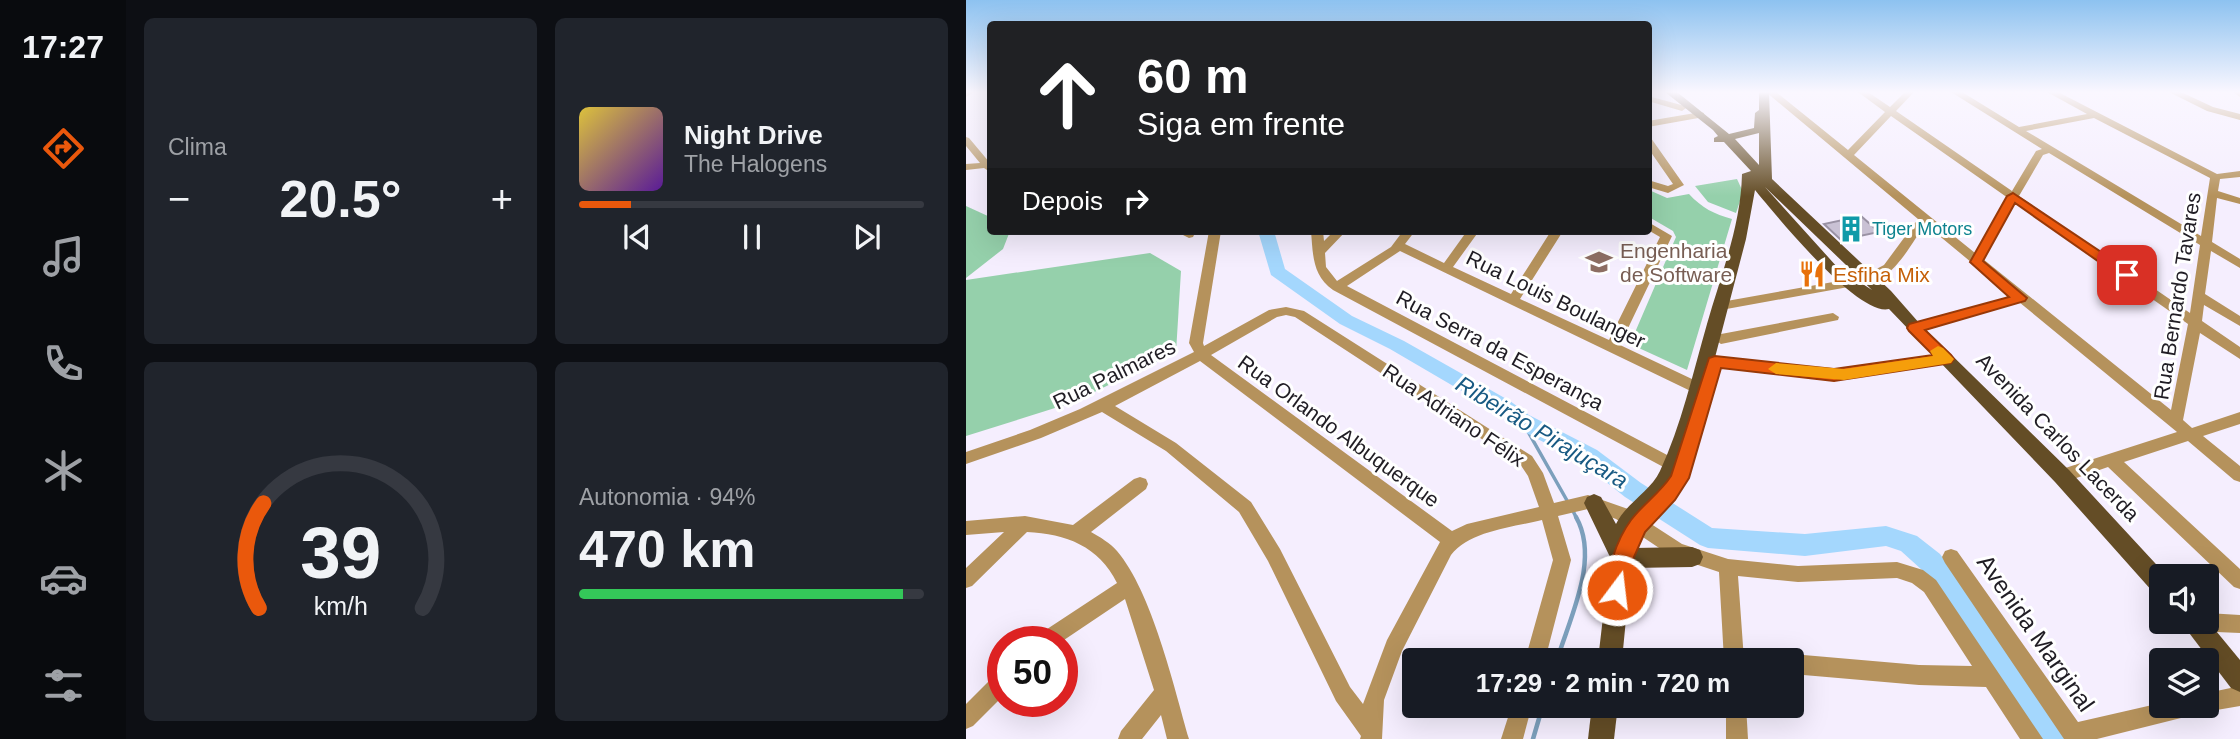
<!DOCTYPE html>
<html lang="pt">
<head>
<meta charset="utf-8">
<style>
  :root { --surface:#171b24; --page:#20242c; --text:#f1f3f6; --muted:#9ea1a6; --line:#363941; --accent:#ea580c }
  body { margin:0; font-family:Arial,sans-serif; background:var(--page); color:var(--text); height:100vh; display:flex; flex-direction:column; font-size:26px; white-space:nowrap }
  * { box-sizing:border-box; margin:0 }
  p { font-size:23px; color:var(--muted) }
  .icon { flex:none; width:38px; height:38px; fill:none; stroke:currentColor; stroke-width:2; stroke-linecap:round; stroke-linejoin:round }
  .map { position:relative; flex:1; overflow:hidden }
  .side { display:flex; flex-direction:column; gap:18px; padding:18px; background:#0d0f14; width:840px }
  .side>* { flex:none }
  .banner { position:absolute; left:21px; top:21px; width:665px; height:214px; border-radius:7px; box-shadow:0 7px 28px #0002; background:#202124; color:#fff; overflow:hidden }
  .fabs { position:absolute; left:1183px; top:564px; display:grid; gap:14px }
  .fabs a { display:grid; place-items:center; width:70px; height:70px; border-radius:7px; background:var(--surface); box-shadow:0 7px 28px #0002; font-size:35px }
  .speed { position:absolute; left:21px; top:626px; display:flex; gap:14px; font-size:35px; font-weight:700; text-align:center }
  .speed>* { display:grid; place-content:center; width:91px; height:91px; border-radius:50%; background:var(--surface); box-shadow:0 7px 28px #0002; line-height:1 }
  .speed .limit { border:10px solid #d22; background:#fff; color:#111 }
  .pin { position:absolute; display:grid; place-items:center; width:60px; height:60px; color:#fff; margin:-30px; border-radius:14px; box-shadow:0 4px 10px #0006 }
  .me { position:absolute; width:77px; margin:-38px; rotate:15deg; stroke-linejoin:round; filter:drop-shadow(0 0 5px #0008) }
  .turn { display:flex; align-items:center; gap:24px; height:147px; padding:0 35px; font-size:32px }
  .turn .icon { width:91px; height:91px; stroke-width:2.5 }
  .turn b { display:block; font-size:49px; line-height:60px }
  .then { display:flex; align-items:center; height:66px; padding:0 35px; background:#0003; gap:14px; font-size:26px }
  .big { font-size:52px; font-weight:800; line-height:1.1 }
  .side .card { flex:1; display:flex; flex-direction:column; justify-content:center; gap:10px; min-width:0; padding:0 24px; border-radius:10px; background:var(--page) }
  .side .dial { align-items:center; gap:0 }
  .dial svg { height:182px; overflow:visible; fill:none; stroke:var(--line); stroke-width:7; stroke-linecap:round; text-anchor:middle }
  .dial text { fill:var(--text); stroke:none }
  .song { display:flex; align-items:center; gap:21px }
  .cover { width:84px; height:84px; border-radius:10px; background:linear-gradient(135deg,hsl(50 70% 55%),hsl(270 70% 35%)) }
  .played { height:7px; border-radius:4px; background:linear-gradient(90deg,var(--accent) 15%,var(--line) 15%) }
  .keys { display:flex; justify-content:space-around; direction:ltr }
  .heat { display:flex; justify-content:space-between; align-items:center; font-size:38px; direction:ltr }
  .charge { height:10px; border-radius:5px; background:linear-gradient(90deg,#34c759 94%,var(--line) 0) }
  .side .tiles { flex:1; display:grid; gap:18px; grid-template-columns:repeat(2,1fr) }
  .trip { position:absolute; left:436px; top:648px; width:402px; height:70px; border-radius:7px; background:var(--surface); box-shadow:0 7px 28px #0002; font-weight:800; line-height:70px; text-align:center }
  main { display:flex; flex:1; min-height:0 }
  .menu { display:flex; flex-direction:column; width:126px; justify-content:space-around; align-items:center; background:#090b0e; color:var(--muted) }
  .menu .icon { width:49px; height:49px }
  .menu .active { color:var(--accent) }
  .menu b { font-size:32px; color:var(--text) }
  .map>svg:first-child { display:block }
  .green { fill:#95d0ab }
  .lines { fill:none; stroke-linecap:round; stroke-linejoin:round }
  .stream-far1 { stroke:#7c9fbc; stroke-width:3.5 }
  .stream { stroke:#7c9fbc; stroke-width:4.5 }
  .river { fill:#a4d7fd; fill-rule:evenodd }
  .building { fill:#c9c1d4; stroke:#9a92a4; stroke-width:2 }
  .minor { fill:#b5925c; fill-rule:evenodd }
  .major { fill:#644d26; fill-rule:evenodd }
  .route { fill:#ea580c; stroke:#983908; stroke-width:2 }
  .slow { fill:#f59e0b }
  .labels { text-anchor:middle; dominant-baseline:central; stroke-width:6; stroke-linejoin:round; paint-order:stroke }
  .far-culture-label { font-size:18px; fill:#0d838f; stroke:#fff; text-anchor:start }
  .education-label { font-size:21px; fill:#785e54; stroke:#fff; text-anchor:start }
  .food-label { font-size:21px; fill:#c56008; stroke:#fff; text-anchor:start }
  .street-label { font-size:21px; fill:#201d24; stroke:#fff }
  .water-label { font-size:23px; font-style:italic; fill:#185a83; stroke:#fff }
  .near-street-label { font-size:24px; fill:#201d24; stroke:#fff }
</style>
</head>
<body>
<main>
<nav class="menu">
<b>17:27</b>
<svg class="icon active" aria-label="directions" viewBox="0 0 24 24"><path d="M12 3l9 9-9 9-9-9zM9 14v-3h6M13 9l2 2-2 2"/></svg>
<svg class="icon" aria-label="music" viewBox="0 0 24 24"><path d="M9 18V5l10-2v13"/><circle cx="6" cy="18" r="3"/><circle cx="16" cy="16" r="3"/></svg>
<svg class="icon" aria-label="phone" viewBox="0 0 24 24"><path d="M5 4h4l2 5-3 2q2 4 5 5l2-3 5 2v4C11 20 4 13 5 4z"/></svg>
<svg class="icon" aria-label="climate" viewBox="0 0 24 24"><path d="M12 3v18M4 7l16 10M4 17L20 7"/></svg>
<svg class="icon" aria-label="car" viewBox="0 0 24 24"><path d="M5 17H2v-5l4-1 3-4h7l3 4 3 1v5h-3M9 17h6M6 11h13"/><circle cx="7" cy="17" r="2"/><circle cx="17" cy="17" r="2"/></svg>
<svg class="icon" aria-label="filters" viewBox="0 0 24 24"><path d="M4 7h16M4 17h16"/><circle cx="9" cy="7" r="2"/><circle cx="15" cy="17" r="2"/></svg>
</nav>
<section class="side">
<div class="tiles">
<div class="card"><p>Clima</p>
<div class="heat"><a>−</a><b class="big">20.5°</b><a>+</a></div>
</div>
<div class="card">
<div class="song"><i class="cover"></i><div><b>Night Drive</b><p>The Halogens</p></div></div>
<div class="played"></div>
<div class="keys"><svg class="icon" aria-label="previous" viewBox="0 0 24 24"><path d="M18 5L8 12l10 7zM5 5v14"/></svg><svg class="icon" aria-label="pause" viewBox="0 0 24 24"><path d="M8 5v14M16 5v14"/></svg><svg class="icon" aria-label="next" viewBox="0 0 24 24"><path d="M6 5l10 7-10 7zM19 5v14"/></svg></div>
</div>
<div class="card dial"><svg viewBox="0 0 100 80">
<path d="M14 69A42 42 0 1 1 86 69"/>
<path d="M14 69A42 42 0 0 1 16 23" stroke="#ea580c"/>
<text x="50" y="56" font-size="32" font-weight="700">39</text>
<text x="50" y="72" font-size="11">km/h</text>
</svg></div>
<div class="card"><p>Autonomia · 94%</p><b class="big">470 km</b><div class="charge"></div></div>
</div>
</section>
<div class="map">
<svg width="1274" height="739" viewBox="0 0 1274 739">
  <rect width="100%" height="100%" fill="#f5eefe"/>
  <!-- green -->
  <g class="green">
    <path d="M771,179L777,192L770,213L742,202L729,186Z"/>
    <path d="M683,190L701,198L723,194C736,208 748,214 766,219L721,370L664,344L710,237L707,231L683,217Z"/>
    <path d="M0,206L24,217V231H44L37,249L0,278Z"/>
    <path d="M184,253L215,271L210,352L108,402L0,436V280Z"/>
  </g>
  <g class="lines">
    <!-- stream-far1 -->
    <g class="stream-far1">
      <path d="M556,421L603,504"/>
      <path d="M607,511L611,519"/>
    </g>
    <!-- stream -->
    <g class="stream">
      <path d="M591,660C604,617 634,559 610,517"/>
      <path d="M567,739L577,705"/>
    </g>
    <!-- river -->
    <path class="river" d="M292,231H308L319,269L386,316L438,341L544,401L563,415L631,450L675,483L746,528L839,534L920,526L951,536L974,554L1100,729L1105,739H1072L956,570L935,551L920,546L839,556L742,548L734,545L659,497L615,462L549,427L530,411L424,349L374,324L305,275Z"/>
  </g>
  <!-- building -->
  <path class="building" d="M895,216L913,232L875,240L858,224Z"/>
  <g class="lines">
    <!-- minor -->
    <g class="minor">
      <path d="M0,92H8L0,97Z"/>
      <path d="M800,92H810L882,150L919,112L892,92H902L924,107L939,92H948L930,111L1046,191L1070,151L1076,149L985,92H996L1053,127L1121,114L1081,92H1092L1251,174L1274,171V177L1254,179L1252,191L1274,198V204L1251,198L1246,242L1274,259V268L1245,251L1239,294L1274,316V326L1238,305L1236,321L1274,347V359L1234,333L1217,420L1226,428L1274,412V424L1237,436L1274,466V482L1268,480L1222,441L1158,462L1274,569V589L1268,587L1142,467L1096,483L1090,481L1088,476L1090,471L1211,432L1053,302L948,332L943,331L941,328L943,325L1046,296L959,224C946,243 924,286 897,282L895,279L897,276L918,265L952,219ZM925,116L1042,198L1009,253L888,155ZM1128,118L1244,178L1235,236L1060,131ZM1083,153L1234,245L1224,313L1053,196L1077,155ZM1049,203L1222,324L1205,410L1017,259Z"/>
      <path d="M1203,92H1215L1247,107L1274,114V120L1241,111Z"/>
      <path d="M1267,92H1274V97Z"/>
      <path d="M682,96L719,106L720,108L716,111L682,101Z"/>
      <path d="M735,112L738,113V117L682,127V121Z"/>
      <path d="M0,137L3,138L24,163V172L18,168L0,170V164L14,163L0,146Z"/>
      <path d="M682,137L685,138L718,185L702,193L682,187V180L702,186L707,184L682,148Z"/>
      <path d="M682,222L706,236L654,345L745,388L747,392L745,396H735L434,251L381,286L722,466L724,471L722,476L716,477L367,290C346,275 347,254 345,231H357L358,241L368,231H380L359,253L360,267L371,281L425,247L437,231H449L439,244L478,263L501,231H513L487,267L545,294L585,231H597L554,299L643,340L694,237L682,230Z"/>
      <path d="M218,231H230L227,237L223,238L217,235Z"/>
      <path d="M243,231H255L237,343L238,346L303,310L320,307L338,311L566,456L577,473L588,503L622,495L662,509L716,544L762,559L832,566L931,562L957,570L970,580L1077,739H1054L1020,687L953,685L826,674V660H818L826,654L953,665L1006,666L958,592L946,583L931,578L832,582L772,576L778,660H758L753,572L705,556L650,519L622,509L592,516L605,560L579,660H559L587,560L576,520C548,527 503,531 485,555L436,651L418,700L416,739H394L395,736L370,701L302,561L273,512L200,451L136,412L75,438L0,464V452L64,430L114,409L228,352L223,343ZM320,315L329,317L554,464L562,476L573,507L501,524L486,531L245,355L311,317ZM234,361L474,542L421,640L397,704L384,687L314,549L285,502L210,443L149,406Z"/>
      <path d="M884,279L888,280L890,283L888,286L755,310L749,306L755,302Z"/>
      <path d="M867,313L873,317L872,320L755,344L748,339L755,334Z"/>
      <path d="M980,354L987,359L985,362L868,380L740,365L733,360L740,355L868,370Z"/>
      <path d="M174,477L180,479L182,484L180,489L125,532C134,537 144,543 151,551C186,592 208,687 223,739H201L195,715L176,739H152L155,731L188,690L159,599L95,642H69L72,635L151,583C133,546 100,534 61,532L6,586L0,588V568L38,532L0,535V521L59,516L107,525L168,479Z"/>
      <path d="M985,549L991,551L1112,722L1195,703V705H1241V693L1274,686V706L1239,712L1131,739H1098L979,563L976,557L979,551Z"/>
      <path d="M1241,613L1274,615V633L1227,631L1220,628L1218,621H1241Z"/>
      <path d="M37,671V696L7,726L0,729V704L30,674Z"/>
      <path d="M546,705H566L557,739H535Z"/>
      <path d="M760,705H780L782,739H760Z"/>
    </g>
    <!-- major -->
    <g class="major">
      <path d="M699,92H711L763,134L788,128L789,113L793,110V92H803L806,179L925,291L954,324L1103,470L1201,576H1195V595L1187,592L1089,482L923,309C892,317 809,214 789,190L780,239L741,388L712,476L700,495L671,525L667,548L726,547L734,550L737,557L734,564L726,567L665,568L656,660H632L644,557L618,503L621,497L628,494L635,497L650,524C660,503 684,492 694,471C715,426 727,373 741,324C755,275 775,225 776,174L785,171L758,142H748V138L752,136L747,130ZM793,133V165L769,139ZM799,187L906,290L872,268Z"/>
      <path d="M1241,620L1274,660V692L1265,688L1214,621Z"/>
      <path d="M626,705H652L648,739H622Z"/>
    </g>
  </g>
  <!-- sky -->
  <linearGradient id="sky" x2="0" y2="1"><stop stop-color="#8dc2f0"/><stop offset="0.47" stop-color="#faf7ff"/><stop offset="1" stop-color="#faf7ff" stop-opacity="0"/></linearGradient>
  <rect width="1274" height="196" fill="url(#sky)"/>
  <!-- route -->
  <path class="route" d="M1047,193L1165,272V278H1156L1049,203L1017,261L1061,298L1059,301L959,330L985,355L988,359L985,363L868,381L755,368L723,478L709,500L679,532L664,566L659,597L651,599L644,597C635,578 653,536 665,520C677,504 694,493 705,476L743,358L749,356L868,369L967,355L943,331L941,328L943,324L1043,297L1004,262L1041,196Z"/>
  <!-- slow -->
  <path class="slow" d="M972,346L977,348L988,359L985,363L878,380L810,374L802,369L810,363L878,369L967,356L964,351Z"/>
  <!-- icons -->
  <defs>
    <g id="building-bare" transform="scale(2.1)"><path d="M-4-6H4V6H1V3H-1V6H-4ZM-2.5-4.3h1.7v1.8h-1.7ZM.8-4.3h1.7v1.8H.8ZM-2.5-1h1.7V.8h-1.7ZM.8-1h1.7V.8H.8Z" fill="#0f9aa8" stroke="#fff" stroke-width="2.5" paint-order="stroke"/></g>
    <g id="school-bare" transform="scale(2.1)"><path d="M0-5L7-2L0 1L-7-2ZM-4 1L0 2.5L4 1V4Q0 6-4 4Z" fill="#8d6e63" stroke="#fff" stroke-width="2.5" paint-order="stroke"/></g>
    <g id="restaurant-bare" transform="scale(2.1)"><path d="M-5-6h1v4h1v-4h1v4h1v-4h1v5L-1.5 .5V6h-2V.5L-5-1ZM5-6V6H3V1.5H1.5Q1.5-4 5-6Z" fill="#e8710a" stroke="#fff" stroke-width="2.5" paint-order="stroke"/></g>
  </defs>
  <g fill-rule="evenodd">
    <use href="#building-bare" x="885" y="229"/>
    <use href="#school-bare" x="633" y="262"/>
    <use href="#restaurant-bare" x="846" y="274"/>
  </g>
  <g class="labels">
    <!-- far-culture labels -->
    <g class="far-culture-label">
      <text x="906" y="229">Tiger Motors</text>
    </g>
    <!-- education labels -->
    <g class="education-label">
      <text x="654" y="250">Engenharia<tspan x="654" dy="24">de Software</tspan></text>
    </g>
    <!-- food labels -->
    <g class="food-label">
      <text x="867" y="274">Esfiha Mix</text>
    </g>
    <!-- street labels -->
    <g class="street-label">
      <text transform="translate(1211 296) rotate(-81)">Rua Bernardo Tavares</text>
      <text transform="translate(590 299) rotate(26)">Rua Louis Boulanger</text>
      <text transform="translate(534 350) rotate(28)">Rua Serra da Esperança</text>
      <text transform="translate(148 374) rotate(-26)">Rua Palmares</text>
      <text transform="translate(488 415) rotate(34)">Rua Adriano Félix</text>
      <text transform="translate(373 431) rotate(36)">Rua Orlando Albuquerque</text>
      <text transform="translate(1092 437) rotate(46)">Avenida Carlos Lacerda</text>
    </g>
    <!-- water labels -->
    <g class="water-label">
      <text transform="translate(576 432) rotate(31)">Ribeirão Pirajuçara</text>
    </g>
    <!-- near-street labels -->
    <g class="near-street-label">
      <text transform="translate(1070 633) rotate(55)">Avenida Marginal</text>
    </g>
  </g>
</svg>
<div class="fabs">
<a><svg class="icon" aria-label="sound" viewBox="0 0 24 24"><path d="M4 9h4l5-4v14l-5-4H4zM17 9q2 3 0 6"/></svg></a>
<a><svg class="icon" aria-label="layers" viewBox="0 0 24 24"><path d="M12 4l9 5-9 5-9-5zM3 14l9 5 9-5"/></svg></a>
</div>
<div class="speed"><div class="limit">50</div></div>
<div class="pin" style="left:1161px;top:275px;background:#d93025"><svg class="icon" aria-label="arrive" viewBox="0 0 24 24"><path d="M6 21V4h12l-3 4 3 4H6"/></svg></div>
<svg class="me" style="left:651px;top:590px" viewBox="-20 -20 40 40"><circle r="17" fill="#ea580c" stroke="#fff" stroke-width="3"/><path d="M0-11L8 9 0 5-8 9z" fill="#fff"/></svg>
<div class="trip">17:29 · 2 min · 720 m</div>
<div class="banner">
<div class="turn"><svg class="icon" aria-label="ahead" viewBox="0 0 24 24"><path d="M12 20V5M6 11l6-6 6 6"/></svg><div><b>60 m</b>Siga em frente</div></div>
<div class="then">Depois<svg class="icon" aria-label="right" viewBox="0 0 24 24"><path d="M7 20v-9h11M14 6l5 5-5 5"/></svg></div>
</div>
</div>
</main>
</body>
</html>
